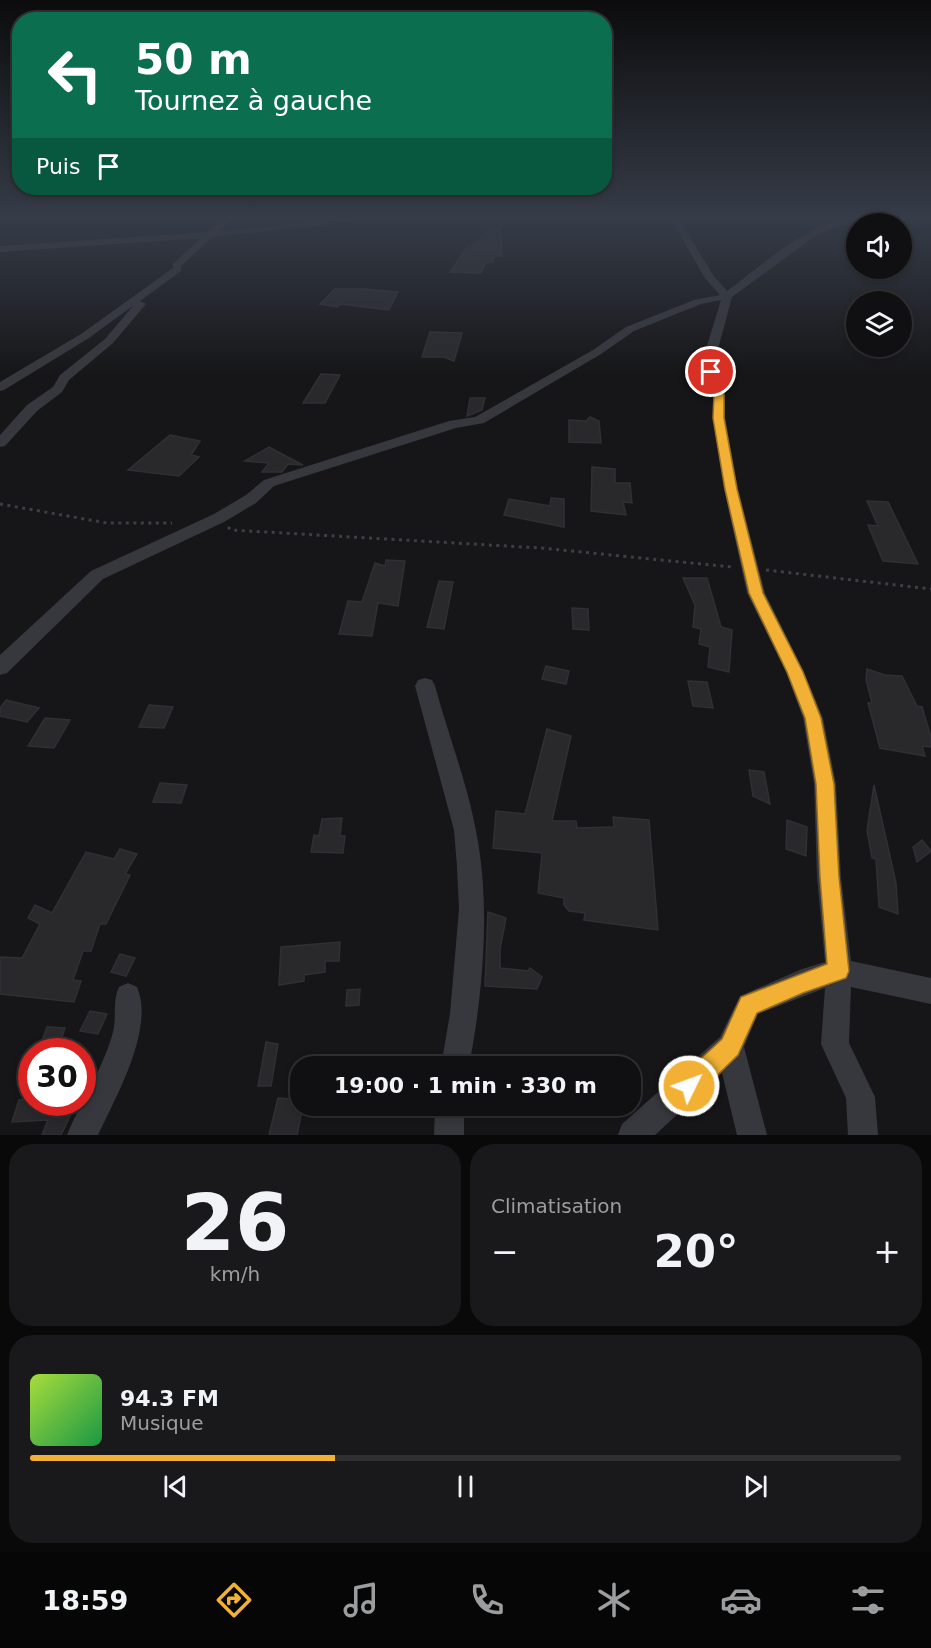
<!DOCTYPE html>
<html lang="fr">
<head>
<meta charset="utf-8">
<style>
  :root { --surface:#101012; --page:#19191b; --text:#f1f3f6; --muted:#9c9d9f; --line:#303032; --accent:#f2b134 }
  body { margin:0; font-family:"DejaVu Sans",sans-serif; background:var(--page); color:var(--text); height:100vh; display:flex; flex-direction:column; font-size:22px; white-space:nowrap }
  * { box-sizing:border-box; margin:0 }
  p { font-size:20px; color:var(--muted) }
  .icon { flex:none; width:33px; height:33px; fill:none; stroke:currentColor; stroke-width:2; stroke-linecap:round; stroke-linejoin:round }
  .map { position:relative; height:1135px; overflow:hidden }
  .details { display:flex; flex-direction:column; gap:9px; padding:9px; background:#09090a; flex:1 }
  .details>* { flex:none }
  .guide { position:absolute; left:12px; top:12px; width:600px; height:183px; border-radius:24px; box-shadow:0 3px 9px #0003,0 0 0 2px var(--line); background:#0b6e4f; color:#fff; overflow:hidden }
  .fabs { position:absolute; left:846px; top:213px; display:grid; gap:12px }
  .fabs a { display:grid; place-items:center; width:66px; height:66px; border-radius:50%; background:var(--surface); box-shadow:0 3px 9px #0003,0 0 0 2px var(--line); font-size:30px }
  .speed { position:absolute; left:18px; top:1038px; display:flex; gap:12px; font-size:30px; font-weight:700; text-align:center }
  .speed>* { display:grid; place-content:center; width:78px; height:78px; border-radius:50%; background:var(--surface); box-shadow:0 3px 9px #0003,0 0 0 2px var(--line); line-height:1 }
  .speed .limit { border:9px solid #d22; background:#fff; color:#111 }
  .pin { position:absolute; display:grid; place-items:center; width:51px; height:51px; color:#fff; margin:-26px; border:3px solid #fff; border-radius:50%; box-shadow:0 2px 6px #0007 }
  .me { position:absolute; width:66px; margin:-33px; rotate:48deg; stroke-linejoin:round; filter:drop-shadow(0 0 4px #0008) }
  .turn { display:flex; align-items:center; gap:21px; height:126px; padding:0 24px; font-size:27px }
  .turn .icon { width:78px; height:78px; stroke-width:2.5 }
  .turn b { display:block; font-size:42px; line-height:51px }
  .then { display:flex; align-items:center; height:57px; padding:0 24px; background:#0003; gap:12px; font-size:22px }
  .big { font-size:45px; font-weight:700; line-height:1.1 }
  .details .widget { flex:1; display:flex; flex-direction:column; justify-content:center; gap:9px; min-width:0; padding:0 21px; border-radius:24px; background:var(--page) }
  .details .dial { align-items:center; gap:0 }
  .dial b { font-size:78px; line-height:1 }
  .song { display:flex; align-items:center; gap:18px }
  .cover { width:72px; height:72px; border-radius:9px; background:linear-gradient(135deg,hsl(80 70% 55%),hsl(140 70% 35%)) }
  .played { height:6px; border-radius:3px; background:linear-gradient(90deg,var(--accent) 35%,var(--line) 35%) }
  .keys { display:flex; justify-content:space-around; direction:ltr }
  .heat { display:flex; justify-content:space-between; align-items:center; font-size:33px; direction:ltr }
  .details .tiles { flex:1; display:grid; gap:9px; grid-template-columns:1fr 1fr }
  .widget:last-child { grid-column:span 2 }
  .trip { position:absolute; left:290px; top:1056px; width:351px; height:60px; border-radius:24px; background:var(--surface); box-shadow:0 3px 9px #0003,0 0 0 2px var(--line); font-weight:700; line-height:60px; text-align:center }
  .dock { display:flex; height:96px; justify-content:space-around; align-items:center; background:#060607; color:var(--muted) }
  .dock .icon { width:42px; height:42px }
  .dock .on { color:var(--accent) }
  .dock b { font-size:27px; color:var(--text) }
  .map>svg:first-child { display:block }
  .building { fill:#29292c; stroke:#303034; stroke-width:1.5 }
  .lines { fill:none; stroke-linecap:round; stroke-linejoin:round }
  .path { stroke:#3d3f44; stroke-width:3; stroke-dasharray:3 4.5; stroke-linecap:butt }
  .minor { fill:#37383d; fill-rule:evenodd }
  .route { fill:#f2b134; stroke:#9d7322; stroke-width:1.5 }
</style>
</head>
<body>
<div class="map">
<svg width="931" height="1135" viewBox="0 0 931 1135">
  <rect width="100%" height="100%" fill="#161618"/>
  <!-- building -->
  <g class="building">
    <path d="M500,226L502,256H495L493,262H486L481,273L450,272L468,246L479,241L488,230Z"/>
    <path d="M335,289H364L398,292L389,310L341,304L337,307L320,304Z"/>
    <path d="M430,332L462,333L454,361L444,357H422Z"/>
    <path d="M321,374L340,375L325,403H303Z"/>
    <path d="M470,398H485L482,410L467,416Z"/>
    <path d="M590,417L599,421L601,443L569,442V420L586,421Z"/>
    <path d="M170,435L200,441L191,455L199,457L179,476L128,470Z"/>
    <path d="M269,447L278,452L303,465L288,464L282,472H262L269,463L245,461Z"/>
    <path d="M592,467L615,469V483H630L632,503L623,502L626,515L591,511Z"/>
    <path d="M551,498L564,499V527L504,515L509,499L550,506Z"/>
    <path d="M867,501L888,502L918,564L883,561L868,525L878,526Z"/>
    <path d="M386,560L405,561L398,606L378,603L372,636L339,634L348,601L362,602L375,563L385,566Z"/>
    <path d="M683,578H707L721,627L732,630L729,672L708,667L710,647L699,644L701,629L693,627L695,605Z"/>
    <path d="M439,581L453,582L444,629L427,627Z"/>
    <path d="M572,608L588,609L589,630L573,629Z"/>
    <path d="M546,666L569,671L566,684L542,679Z"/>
    <path d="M867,669L885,675L902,676L917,706L922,707L931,737V747L922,746L925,756L880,748L868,703H872L866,680Z"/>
    <path d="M688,681L707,682L713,708L693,706Z"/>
    <path d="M6,700L39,708L27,722L0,716V708Z"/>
    <path d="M149,705L173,707L164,728L139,727Z"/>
    <path d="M45,718L70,720L54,748L28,746Z"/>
    <path d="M547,729L571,736L552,821H576L577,828L614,827L613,817L649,820L658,930L584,920L585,913L569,911L564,905V898L538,893L542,853L493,848L496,811L525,814Z"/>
    <path d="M749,770L764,772L770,804L753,796Z"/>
    <path d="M160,783L187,785L181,803L153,802Z"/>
    <path d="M874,785L896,883L898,914L879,907L876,859L872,858L867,830Z"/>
    <path d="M342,818L340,836H345L343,853L311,852L314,835L319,836L322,819Z"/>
    <path d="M787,820L807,827L806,856L786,849Z"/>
    <path d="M922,840L931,851L917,862L913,847Z"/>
    <path d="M120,849L137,854L125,874L130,875L106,924H100L91,951H83L73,980L81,981L74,1002L0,994V957L22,958L40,924L28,918L35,905L52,913L86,852L114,859Z"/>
    <path d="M488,912L506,918L500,949V968L528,971L530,968L542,977L537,989L485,986Z"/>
    <path d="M340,942L339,961H325V972L304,975V981L279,985L281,947Z"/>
    <path d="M120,954L135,958L126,976L111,972Z"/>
    <path d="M360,989L359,1005L346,1006L347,990Z"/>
    <path d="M90,1011L107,1014L98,1034L80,1031Z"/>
    <path d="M47,1027L65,1028L57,1052H38Z"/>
    <path d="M266,1042L278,1044L271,1086H258Z"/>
    <path d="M278,1098L300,1100V1106H303L297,1135H269Z"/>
    <path d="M32,1099V1102H37L34,1109L70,1116L61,1135H42L48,1120L12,1122L19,1100Z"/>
  </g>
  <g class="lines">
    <!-- path -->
    <g class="path">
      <path d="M0,504L107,523H172"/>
      <path d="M228,527L231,530L541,548L732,567"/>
      <path d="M766,570L931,589"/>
    </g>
    <!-- minor -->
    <g class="minor">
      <path d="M226,217H235L218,231L365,217L316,226L212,237L181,266V271L140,301L146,304L113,343L69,380L62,392L37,411L5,446L0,447V435L27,405L53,387L60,375L105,339L134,305L89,338L4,390L0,391V382L81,334L173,268V264L201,238L0,252V246L207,232Z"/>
      <path d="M670,217H678L713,275L727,291C766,263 814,215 865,217L818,234L732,297L718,349L717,372L725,395V418L738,489L765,593L804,672L823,718L836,784L841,877L851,961L931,978V1004L851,987L849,1043L875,1097L878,1135H848L846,1098L821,1044L825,988L758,1014L744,1047L767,1135H737L722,1073L655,1135H618L622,1124L720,1037L740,996L802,969L825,962L817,877L814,784L803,718L786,672L747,593L724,489L713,418V395L705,372L706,349L721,300L701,304L634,331L601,354L484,423L456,428L274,486L256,503L224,522L103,579L7,673L0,675V655L91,571L214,514L246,495L264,480L449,421L475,417L593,350L626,327L694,300L720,295L704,277Z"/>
      <path d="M425,678L432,680L435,686C448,734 467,782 476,831C491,904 483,994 469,1066H441L450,1014L459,909L457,867L454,830L415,686L418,680Z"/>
      <path d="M128,983L137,987C155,1028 116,1097 98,1135H67C81,1101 103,1069 113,1032C117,1017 112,1002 119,987Z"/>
      <path d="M435,1106H464V1135H434Z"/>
    </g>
  </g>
  <!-- sky -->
  <linearGradient id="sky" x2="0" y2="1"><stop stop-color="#0c0c0d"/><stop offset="0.58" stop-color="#363c48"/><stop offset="1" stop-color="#363c48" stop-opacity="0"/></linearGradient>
  <rect width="931" height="376" fill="url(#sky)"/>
  <!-- route -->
  <path class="route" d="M711,369L716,372L724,395V418L737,489L763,593L803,672L821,718L834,784L839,877L849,971L846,978L803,993L757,1013L738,1055L698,1094L689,1098L681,1094L677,1086L681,1077L722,1039L741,997L827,964L820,877L816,784L805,718L787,672L749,593L725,489L713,418L714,395L706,372Z"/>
</svg>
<div class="fabs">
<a><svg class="icon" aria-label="sound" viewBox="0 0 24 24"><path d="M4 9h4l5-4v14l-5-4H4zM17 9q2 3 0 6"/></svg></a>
<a><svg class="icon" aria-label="layers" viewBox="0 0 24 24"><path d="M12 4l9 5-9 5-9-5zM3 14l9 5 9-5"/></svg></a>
</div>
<div class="speed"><div class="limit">30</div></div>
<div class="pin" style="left:711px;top:372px;background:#d93025"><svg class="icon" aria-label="arrive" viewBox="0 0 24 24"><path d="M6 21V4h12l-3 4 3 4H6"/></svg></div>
<svg class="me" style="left:689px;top:1086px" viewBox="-20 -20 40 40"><circle r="17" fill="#f2b134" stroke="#fff" stroke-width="3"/><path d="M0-11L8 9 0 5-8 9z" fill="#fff"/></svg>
<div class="trip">19:00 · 1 min · 330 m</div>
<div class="guide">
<div class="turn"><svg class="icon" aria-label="left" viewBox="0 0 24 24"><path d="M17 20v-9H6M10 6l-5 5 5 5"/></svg><div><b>50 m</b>Tournez à gauche</div></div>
<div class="then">Puis<svg class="icon" aria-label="arrive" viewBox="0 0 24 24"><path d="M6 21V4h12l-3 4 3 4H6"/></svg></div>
</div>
</div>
<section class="details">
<div class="tiles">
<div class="widget dial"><b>26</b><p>km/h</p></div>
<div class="widget"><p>Climatisation</p>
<div class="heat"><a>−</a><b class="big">20°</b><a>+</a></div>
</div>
<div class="widget">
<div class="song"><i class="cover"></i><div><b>94.3 FM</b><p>Musique</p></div></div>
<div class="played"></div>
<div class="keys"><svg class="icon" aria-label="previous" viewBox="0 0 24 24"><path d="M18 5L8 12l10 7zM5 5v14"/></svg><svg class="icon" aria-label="pause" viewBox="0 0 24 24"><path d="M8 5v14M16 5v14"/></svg><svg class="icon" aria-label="next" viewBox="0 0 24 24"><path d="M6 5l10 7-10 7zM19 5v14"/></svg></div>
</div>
</div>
</section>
<nav class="dock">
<b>18:59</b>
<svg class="icon on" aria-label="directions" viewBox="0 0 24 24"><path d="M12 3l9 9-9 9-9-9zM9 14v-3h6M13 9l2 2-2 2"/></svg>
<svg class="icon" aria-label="music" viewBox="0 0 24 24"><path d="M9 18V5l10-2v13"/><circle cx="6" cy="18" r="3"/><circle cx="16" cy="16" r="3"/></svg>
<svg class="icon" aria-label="phone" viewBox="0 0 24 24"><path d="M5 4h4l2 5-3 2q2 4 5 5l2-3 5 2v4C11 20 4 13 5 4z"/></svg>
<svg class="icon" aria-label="climate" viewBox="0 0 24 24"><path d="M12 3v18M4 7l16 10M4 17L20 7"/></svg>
<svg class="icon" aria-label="car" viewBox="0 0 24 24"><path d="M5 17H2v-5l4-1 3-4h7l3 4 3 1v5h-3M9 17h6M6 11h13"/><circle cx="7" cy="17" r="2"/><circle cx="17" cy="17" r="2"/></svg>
<svg class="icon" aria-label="filters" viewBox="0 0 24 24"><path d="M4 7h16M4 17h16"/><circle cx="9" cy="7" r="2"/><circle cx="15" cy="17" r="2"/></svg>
</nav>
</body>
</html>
